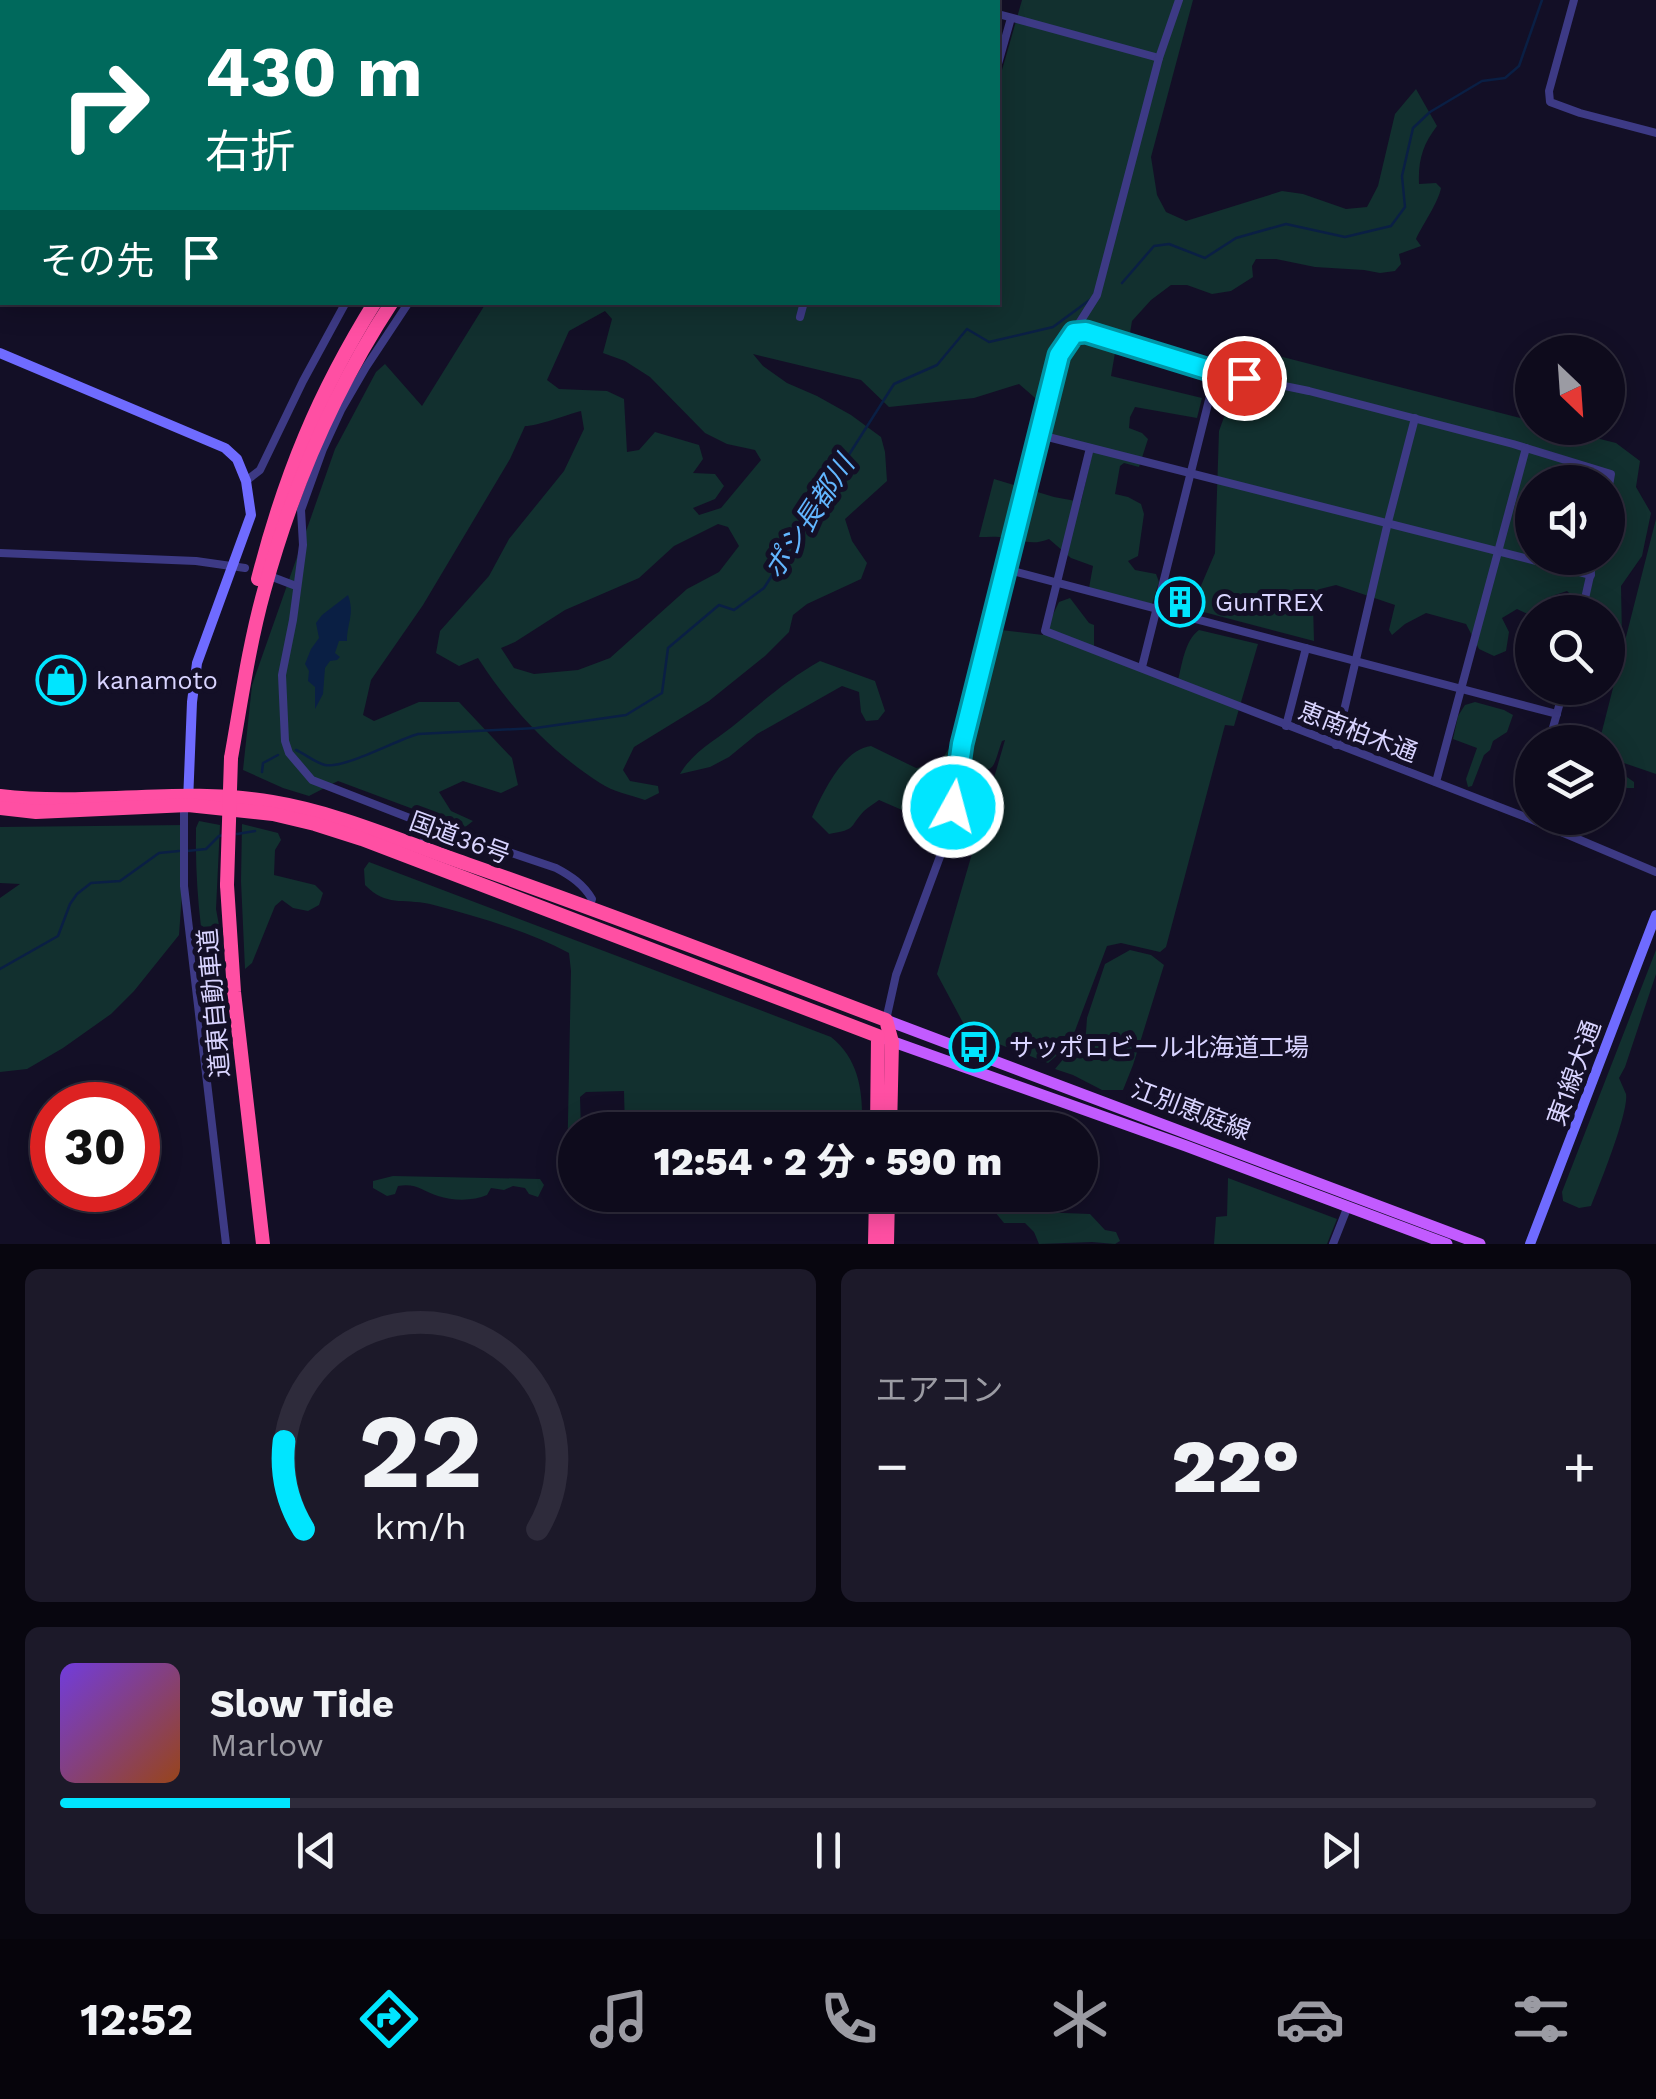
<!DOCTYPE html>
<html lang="ja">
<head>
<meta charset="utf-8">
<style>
  :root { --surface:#0e0b1c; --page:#1c1929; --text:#f1f3f6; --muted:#9b9ba3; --line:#2e2b3b; --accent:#00e5ff }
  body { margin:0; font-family:"Work Sans","Noto Sans JP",sans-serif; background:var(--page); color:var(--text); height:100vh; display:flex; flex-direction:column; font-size:38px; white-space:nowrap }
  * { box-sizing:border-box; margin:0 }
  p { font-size:32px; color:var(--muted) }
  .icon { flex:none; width:55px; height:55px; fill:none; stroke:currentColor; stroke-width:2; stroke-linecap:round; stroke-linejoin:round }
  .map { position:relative; height:1244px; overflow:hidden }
  .side { display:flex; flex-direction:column; gap:25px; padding:25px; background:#08060f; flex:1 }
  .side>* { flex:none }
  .guide { position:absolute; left:0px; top:0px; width:1000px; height:305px; box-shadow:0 5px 25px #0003,0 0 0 2px var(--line); background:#00695c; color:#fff; overflow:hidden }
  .needle { width:65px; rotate:155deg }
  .fabs { position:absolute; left:1515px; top:335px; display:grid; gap:20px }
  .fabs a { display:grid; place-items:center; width:110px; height:110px; border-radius:50%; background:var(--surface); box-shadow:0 5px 25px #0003,0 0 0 2px var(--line); font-size:50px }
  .speed { position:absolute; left:30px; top:1082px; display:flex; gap:20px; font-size:50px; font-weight:700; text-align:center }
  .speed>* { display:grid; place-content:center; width:130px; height:130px; border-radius:50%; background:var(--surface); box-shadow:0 5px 25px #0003,0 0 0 2px var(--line); line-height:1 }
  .speed .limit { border:15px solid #d22; background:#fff; color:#111 }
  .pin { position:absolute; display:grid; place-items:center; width:85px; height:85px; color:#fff; margin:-42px; border:5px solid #fff; border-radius:50%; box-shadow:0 2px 10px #0007 }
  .me { position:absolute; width:110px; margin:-55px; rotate:7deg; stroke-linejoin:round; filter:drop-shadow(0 0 8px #0008) }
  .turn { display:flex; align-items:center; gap:35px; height:210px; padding:0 40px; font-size:45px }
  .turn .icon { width:130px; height:130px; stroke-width:2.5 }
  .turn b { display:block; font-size:70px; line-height:85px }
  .then { display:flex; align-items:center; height:95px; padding:0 40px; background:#0003; gap:20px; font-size:38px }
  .big { font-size:75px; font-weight:800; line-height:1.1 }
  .side .tile { flex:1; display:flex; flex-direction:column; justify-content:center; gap:15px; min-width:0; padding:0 35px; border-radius:15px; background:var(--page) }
  .side .dial { align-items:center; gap:0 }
  .dial svg { height:260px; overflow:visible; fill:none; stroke:var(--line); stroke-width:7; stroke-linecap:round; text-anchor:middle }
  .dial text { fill:var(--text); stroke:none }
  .song { display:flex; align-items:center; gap:30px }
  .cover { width:120px; height:120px; border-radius:15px; background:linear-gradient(135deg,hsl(260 70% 55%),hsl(20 70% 35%)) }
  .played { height:10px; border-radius:5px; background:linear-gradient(90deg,var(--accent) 15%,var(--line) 15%) }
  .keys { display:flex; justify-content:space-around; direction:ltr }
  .heat { display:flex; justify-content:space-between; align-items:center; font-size:55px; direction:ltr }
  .side .tiles { flex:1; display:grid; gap:25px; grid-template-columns:1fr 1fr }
  .tile:last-child { grid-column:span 2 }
  .trip { position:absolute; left:558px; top:1112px; width:540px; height:100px; border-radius:50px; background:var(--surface); box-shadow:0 5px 25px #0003,0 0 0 2px var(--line); font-weight:800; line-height:100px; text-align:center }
  .tab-bar { display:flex; height:160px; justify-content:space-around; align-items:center; background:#06040b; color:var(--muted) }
  .tab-bar .icon { width:70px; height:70px }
  .tab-bar .active { color:var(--accent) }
  .tab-bar b { font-size:45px; color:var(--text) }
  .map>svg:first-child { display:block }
  .green { fill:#12302f; fill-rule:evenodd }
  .water { fill:#0a1f44 }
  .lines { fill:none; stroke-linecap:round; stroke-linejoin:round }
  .stream { stroke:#0a1f44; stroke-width:2.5 }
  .street { stroke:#3d3a85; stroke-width:8 }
  .secondary { stroke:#6f6bff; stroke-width:10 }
  .primary { stroke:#c25bff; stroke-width:11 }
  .highway { stroke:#ff4fa3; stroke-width:14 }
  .highway-bridge { stroke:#ff4fa3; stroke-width:14 }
  .route-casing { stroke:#0095a6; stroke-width:25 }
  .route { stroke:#00e5ff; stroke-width:18 }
  .labels { text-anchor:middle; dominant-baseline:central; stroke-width:10; stroke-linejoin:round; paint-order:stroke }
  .poi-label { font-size:25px; fill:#d9d4ff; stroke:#130f26; text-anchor:start }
  .street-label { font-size:25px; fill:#d9d4ff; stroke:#130f26 }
  .water-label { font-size:28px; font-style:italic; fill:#62b6ff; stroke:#130f26 }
</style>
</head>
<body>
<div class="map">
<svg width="1656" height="1244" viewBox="0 0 1656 1244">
  <rect width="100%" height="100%" fill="#130f26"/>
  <!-- green -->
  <g class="green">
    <path d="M1022,0H1193L1151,157L1157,195L1166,212L1186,221L1282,191L1303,194L1346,209L1367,207L1378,186L1395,114L1416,89L1437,126C1423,144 1418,160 1419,184L1436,183L1441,188C1438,203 1423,224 1416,239L1421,246L1399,254L1401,264L1395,271L1380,273L1364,270L1315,267L1276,259H1256L1252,266L1253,277L1231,291L1212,294L1187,285H1171L1151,300L1132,321L1129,339L1115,353L1111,376L1202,398L1197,418L1135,407L1130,417L1129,428L1142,433L1148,439L1139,467L1124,463L1120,466L1115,494L1128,497L1141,504L1144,514L1138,556L1128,561L1135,570L1156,574L1159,582L1152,604L1089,588L1093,566L1071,558L1049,539C1032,546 1022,540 1006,538C997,536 988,537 979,537L994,479L1054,497L1081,502L1094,446L1045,433L1039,423L1041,403L1019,384L974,398L889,407L861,380L753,354L763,366L787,383L817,396L851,415L881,437L885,452L887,481L845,519L852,541L867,563L861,579L807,604L793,615L789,632L765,656L709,701L634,747L623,770L630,781L658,786L659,793L645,800C631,795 613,792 600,783C550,751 510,708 478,658L459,666L436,653L440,631L489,576L509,539L564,471L584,429L581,411C566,415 538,426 525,426L510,459L423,605L371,680L363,715L374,721L419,702H459L512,758L518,785L501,793L463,781L439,792L451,811L473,821L464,828L338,781L309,796L283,788L243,770L252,685L335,449L376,372L385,364L422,406L486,303L998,302V84ZM605,311L612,319L603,353L625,361L650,377L705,433L727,444L755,450L761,460L721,508L699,515L693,508L715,499L724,486L715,474L693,473L703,459L699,445L655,432L639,450L627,452L624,399L607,391L559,389L547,380L569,331ZM718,524L728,527L739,546L719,572L687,589L610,658L578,670L534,674L514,668L501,648L515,642L565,610L639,578L674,546Z"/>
    <path d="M1248,351H1259L1532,421V428H1556L1616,443L1640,461L1636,487L1651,513L1642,556L1621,586L1622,637L1608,657V612H1586V609L1567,591L1555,595L1542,612H1532V616L1517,609L1502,618L1509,632L1506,651L1494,656L1479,649L1466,624L1426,613L1405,624L1392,635L1389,630L1395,605L1336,585L1320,589L1313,604L1314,641L1196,610L1194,602L1215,553L1219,431ZM1532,482H1608V558H1532Z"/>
    <path d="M1656,519V774L1621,762L1625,769L1624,775L1634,782V788H1627L1608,779V742L1553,741C1568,737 1587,730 1600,739Z"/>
    <path d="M1004,593L1007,599L1001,630L1043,635L1059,602L1070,598L1089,623L1094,625V653L1177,684C1182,666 1184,641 1199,630L1258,644L1234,726L1225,725L1166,947L1160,952L1121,943L1107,946L1070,1044L1048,1063L968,1032L937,974L1005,740L1002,741C992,769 997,772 966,772L964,797L960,810L932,823L879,800C874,804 868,807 864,811C848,828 858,829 829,834L812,817C822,794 843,749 871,746L916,768L939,764L960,731L993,594Z"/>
    <path d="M820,661L875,681L885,711L878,720L866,721L861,712L859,692L842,686L757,734L729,757L710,767L680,774C693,751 718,739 738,722C766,699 788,679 820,661Z"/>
    <path d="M1475,702L1504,710L1513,715L1507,732L1493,741L1490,750L1484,755L1472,786L1468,787L1466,779L1477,748L1453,739L1458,716L1465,705Z"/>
    <path d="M199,821L220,825L216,909L223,947L217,982L210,984C200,932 195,881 196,828Z"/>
    <path d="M242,824L278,833L281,840L275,850L274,875L315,885L323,893L319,905L308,911L293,908L282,900L275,906L252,963L245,969L241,881Z"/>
    <path d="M187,825L179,935L134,991L111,1014L63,1048L27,1069L0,1072V898L20,884L0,883V827Z"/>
    <path d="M369,862L831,1037C861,1061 863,1095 862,1130H625L624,1091L586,1092L580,1097L581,1130H575V1186L572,1187L567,1170L571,971L569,953C528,931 476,916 430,904C401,898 387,907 365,885L364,869Z"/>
    <path d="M1130,950L1151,955L1164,965L1133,1065L1123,1090H1102L1073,1075L1055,1069L1065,1057L1082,1043L1086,1032L1087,1018L1105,964Z"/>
    <path d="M1656,950V974L1625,1067L1619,1078C1620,1080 1625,1092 1626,1094C1629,1112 1599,1186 1591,1206L1579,1208L1563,1201L1562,1192Z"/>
    <path d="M393,1176L540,1179L544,1185L538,1197L529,1194L525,1188L513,1186L504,1190L491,1188L487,1195C474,1201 453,1201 438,1196C422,1191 417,1183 398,1186L395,1194L387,1196L373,1188V1181Z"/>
    <path d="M1228,1178L1337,1219L1327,1244H1214L1216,1217L1227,1216Z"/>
    <path d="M1030,1208L1038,1212L1090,1214L1105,1230L1116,1232L1120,1241L1115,1244L1092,1242L1039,1244L1034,1232L1025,1223H1004L995,1212L997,1210Z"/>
  </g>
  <!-- water -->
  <path class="water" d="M348,595C355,614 347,623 347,641H339L335,653L340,657L337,660L330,661L325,668L323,694L315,709V687L308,681L309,671L305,664L311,649L319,638L316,623L322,615Z"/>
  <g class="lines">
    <!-- stream -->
    <g class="stream">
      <path d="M1122,283L1154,246L1169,244L1205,258L1236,238L1286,224L1345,237L1391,226L1405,207L1402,176L1413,128L1430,112L1482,81L1505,78L1519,66L1542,0"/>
      <path d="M296,750C305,754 316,763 325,765C344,769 396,740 418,734L536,728L626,715L662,693L668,648L719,605L734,610L764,588L894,384L937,365L967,329L989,342L1053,327L1091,299"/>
      <path d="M262,772L263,763L278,755"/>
      <path d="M237,834L255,831"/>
      <path d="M187,851L206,849L219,836L224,835"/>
      <path d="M0,969L58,936L70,904L77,894L91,883L120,881L159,853L179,851"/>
    </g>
    <!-- street -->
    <g class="street">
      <path d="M948,0L957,2"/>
      <path d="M1574,0L1549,91L1550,102L1580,113L1656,133"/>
      <path d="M592,2L595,0"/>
      <path d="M672,2L674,0"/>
      <path d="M886,2L887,0"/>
      <path d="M998,14L1159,58"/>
      <path d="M998,64L1011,18"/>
      <path d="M409,302L366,367L341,410L323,449L301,510L303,545L293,620L282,675L285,741L289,753L312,780L420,822L556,868C571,876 583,884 592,899L589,907"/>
      <path d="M800,317L804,302"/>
      <path d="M1074,333H1085L1216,372L1309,391L1513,444L1611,474L1608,491"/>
      <path d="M1040,435L1591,575"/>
      <path d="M1090,448L1045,631L1528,818L1656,872"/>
      <path d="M246,481L260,470L303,381L346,302"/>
      <path d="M0,553L196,561L245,568"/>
      <path d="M1005,569L1557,714"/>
      <path d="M275,578L296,586"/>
      <path d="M1582,612L1594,558"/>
      <path d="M1142,667L1216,372"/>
      <path d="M1286,726L1306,648"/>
      <path d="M1549,742L1564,688"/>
      <path d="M1336,745L1388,522L1415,418"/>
      <path d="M1436,782L1526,448"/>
      <path d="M184,811V886L226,1244"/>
      <path d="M1528,818L1532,801"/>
      <path d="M420,822L427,850"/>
      <path d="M886,1020L896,975L948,835L962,745L1059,355L1097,295L1159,58L1179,0"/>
      <path d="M1333,1244L1348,1206"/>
    </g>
    <!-- secondary -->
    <g class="secondary">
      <path d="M0,353L225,448L237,459L246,481L251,515L197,663L192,702L188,802"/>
      <path d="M1530,1244L1656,915"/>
    </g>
    <!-- primary -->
    <g class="primary">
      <path d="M886,1020L1480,1244"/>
      <path d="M888,1040L1186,1146L1447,1244"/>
    </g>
    <!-- highway -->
    <g class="highway">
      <path d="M619,2L621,0"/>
      <path d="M637,2L639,0"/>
      <path d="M258,579C285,474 318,394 375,302"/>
      <path d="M231,758C241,702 249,645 264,591C292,488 333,392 392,302"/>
      <path d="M0,796C91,807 182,786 272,802C339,813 403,842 467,864C608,913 747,967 886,1020L892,1042L890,1130"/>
      <path d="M0,808L36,812L188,805L273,814L315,824L362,839L878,1036L877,1130"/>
      <path d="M227,885L234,992L263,1244"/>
      <path d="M875,1244L876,1195"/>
      <path d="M887,1244L888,1195"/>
    </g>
    <!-- highway-bridge -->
    <path class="highway-bridge" d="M227,885L231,758"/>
  </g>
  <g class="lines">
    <!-- route casing -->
    <g class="route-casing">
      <path id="route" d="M953,807L962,744L1059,355L1074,333L1086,332L1216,372L1244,378"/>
    </g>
    <!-- route -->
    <use href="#route" class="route"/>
  </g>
  <!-- icons -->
  <defs>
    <g id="building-ring" transform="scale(2.5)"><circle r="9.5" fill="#130f26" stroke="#00e5ff" stroke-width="1.5"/><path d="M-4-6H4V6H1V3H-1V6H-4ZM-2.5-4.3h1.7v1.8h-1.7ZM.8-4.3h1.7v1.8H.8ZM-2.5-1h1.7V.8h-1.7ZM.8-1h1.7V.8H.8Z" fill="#00e5ff"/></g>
    <g id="shop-ring" transform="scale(2.5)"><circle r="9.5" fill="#130f26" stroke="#00e5ff" stroke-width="1.5"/><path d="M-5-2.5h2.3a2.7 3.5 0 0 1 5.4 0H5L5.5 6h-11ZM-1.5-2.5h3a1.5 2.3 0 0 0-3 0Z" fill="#00e5ff"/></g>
    <g id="bus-ring" transform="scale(2.5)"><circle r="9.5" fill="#130f26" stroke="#00e5ff" stroke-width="1.5"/><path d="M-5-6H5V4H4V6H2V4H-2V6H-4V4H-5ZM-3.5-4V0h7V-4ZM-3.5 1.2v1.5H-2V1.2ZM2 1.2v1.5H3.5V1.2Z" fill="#00e5ff"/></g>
  </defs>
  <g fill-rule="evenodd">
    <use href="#building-ring" x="1180" y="602"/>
    <use href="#shop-ring" x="61" y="680"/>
    <use href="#bus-ring" x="974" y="1047"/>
  </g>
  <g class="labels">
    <!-- poi labels -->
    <g class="poi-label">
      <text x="1215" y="602">GunTREX</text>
      <text x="96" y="680">kanamoto</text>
      <text x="1009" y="1047">サッポロビール北海道工場</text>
    </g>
    <!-- street labels -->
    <g class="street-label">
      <text transform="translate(1358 732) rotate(21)">恵南柏木通</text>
      <text transform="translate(460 838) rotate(20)">国道36号</text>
      <text transform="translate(214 1003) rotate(-95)">道東自動車道</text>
      <text transform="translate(1574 1073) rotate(-70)">東1線大通</text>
      <text transform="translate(1191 1110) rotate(21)">江別恵庭線</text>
    </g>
    <!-- water labels -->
    <g class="water-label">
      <text transform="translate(809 517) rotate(-57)">ポシ長都川</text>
    </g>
  </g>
</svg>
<div class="fabs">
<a><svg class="needle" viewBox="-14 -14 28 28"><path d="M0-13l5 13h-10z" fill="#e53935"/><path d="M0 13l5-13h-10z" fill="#9b9ba3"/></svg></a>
<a><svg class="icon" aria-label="sound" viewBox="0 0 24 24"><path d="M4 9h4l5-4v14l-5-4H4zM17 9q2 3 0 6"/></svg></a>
<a><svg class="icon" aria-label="search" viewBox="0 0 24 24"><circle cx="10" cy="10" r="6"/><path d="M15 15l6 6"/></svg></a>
<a><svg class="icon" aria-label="layers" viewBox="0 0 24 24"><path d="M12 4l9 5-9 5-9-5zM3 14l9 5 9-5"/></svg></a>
</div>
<div class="speed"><div class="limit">30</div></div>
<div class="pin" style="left:1244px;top:378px;background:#d93025"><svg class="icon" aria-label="arrive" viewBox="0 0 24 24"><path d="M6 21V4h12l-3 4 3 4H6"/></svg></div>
<svg class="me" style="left:953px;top:807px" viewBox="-20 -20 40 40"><circle r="17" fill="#00e5ff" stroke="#fff" stroke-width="3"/><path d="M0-11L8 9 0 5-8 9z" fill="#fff"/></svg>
<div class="trip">12:54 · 2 分 · 590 m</div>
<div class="guide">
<div class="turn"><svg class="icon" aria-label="right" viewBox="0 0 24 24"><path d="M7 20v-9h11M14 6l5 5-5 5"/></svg><div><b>430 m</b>右折</div></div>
<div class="then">その先<svg class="icon" aria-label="arrive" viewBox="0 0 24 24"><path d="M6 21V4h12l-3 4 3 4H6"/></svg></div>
</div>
</div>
<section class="side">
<div class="tiles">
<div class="tile dial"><svg viewBox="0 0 100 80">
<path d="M14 69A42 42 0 1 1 86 69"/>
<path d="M14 69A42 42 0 0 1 8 42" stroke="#00e5ff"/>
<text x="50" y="56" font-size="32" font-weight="700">22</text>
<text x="50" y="72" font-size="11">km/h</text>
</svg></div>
<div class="tile"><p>エアコン</p>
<div class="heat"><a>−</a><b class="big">22°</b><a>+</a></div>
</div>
<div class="tile">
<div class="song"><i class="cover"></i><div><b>Slow Tide</b><p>Marlow</p></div></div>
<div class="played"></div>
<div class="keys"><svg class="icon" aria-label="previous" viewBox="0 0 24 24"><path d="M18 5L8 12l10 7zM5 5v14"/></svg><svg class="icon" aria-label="pause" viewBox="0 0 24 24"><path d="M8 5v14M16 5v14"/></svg><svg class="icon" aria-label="next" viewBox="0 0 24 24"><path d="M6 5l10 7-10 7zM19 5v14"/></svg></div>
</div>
</div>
</section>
<nav class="tab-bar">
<b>12:52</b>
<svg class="icon active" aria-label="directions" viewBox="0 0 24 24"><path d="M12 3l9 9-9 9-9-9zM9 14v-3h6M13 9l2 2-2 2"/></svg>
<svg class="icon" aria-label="music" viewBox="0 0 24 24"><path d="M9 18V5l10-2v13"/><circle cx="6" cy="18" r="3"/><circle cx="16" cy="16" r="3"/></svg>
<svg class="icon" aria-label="phone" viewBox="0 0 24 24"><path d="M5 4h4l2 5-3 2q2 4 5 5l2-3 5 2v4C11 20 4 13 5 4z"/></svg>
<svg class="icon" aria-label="climate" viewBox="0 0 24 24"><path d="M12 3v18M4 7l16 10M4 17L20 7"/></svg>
<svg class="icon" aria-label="car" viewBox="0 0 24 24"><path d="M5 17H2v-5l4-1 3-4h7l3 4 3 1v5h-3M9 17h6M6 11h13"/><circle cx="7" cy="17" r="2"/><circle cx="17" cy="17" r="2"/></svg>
<svg class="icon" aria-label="filters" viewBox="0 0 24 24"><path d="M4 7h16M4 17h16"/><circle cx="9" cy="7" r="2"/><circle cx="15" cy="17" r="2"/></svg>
</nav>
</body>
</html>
